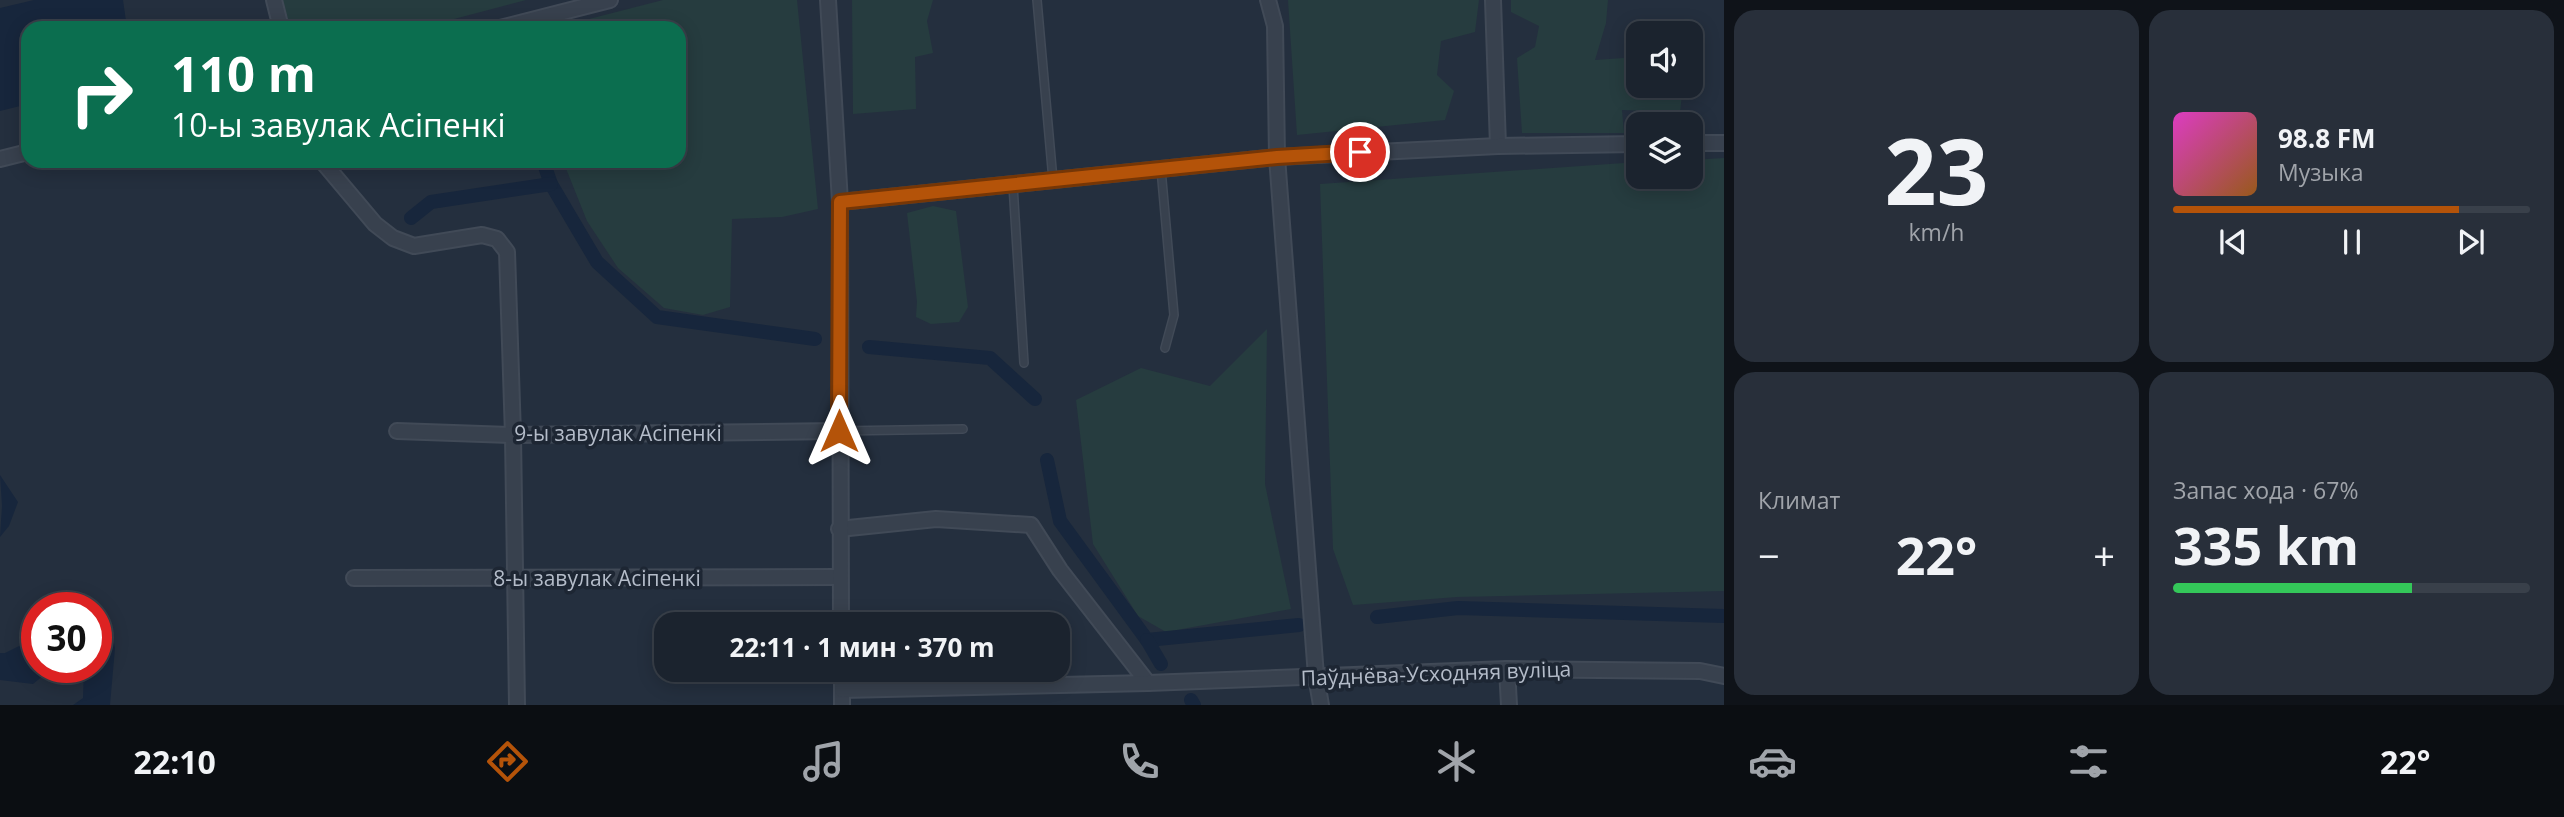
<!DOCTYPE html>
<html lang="ru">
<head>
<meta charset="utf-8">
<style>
  :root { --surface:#1b232e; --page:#282f3a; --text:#f1f3f6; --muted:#a0a4aa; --line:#39404a; --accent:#b45309 }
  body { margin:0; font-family:"Open Sans",sans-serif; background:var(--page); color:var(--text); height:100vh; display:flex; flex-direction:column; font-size:26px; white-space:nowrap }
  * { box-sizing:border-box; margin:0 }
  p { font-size:23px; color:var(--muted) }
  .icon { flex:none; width:38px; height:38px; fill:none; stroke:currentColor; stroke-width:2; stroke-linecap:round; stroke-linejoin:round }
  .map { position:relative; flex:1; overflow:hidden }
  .sheet { display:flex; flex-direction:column; gap:10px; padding:10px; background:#0f1319; width:840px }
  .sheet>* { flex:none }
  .hud { position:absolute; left:21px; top:21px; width:665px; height:147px; border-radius:21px; box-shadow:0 4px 18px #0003,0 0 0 2px var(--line); background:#0b6e4f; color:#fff; overflow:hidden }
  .controls { position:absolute; left:1626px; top:21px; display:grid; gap:14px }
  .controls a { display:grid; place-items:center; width:77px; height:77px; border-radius:14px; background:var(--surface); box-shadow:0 4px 18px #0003,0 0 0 2px var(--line); font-size:35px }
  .speed { position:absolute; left:21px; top:592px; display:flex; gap:14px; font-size:35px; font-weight:700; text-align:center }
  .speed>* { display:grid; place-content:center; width:91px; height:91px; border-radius:50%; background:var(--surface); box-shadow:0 4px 18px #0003,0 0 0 2px var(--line); line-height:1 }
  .speed .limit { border:10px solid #d22; background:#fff; color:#111 }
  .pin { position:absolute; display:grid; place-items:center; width:60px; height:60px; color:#fff; margin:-30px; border:4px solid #fff; border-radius:50%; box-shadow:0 2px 7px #0007 }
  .me { position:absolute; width:77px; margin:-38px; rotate:0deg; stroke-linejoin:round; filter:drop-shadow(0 0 5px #0008) }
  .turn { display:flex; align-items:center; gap:24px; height:147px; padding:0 35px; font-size:32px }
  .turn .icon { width:91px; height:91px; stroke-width:2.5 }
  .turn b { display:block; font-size:49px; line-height:60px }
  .big { font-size:52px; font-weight:700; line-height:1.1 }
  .sheet .widget { flex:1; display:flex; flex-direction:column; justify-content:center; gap:10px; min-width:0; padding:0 24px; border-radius:21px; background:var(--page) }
  .sheet .dial { align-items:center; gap:0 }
  .dial b { font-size:91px; line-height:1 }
  .song { display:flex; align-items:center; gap:21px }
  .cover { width:84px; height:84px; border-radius:10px; background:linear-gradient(135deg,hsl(310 70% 55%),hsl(30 70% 35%)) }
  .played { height:7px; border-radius:4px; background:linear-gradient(90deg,var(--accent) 80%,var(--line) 80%) }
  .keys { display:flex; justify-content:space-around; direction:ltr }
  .heat { display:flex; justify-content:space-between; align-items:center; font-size:38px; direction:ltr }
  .charge { height:10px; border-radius:5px; background:linear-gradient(90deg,#34c759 67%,var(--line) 0) }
  .sheet .tiles { flex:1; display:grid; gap:10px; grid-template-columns:repeat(2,1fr) }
  .trip { position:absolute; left:654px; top:612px; width:416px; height:70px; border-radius:21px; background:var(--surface); box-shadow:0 4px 18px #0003,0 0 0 2px var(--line); font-weight:700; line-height:70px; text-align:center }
  .dock { display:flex; height:112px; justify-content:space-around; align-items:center; background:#0b0e12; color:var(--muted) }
  .dock .icon { width:49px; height:49px }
  .dock .active { color:var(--accent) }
  .dock b { font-size:32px; color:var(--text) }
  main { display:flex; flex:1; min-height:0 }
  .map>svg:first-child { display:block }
  .green { fill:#263c3f }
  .water { fill:#17263c }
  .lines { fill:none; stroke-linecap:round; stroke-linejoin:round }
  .canal { stroke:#17263c; stroke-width:14 }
  .service-casing { stroke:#414a57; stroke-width:10 }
  .minor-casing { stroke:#414a57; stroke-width:18 }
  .service { stroke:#38414e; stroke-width:7 }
  .minor { stroke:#38414e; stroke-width:14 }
  .route-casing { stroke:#753606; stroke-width:18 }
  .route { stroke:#b45309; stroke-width:12 }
  .labels { text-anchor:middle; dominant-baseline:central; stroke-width:7; stroke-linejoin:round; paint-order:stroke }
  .street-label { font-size:21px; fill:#b4bcc9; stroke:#1d2633 }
</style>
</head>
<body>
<main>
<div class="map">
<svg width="1724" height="705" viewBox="0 0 1724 705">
  <rect width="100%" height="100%" fill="#242f3e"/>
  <!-- green -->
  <g class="green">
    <path d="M282,0H526L420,28H290Z"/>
    <path d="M663,0H797L818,209L782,217L732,219L730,307L703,315L664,308L618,268L587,221L563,161H679V28H554Z"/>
    <path d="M852,0H933L927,21L933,53L915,57L916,109L853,114Z"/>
    <path d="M1288,0H1479L1475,32L1441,41L1437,75L1454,91L1445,120L1297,135Z"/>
    <path d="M1511,0H1608L1606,23L1595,60L1638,57V86H1683L1680,112L1622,110L1624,133H1522L1517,58L1535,47L1539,26L1511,12Z"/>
    <path d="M1724,158V591L1457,597L1353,605L1333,549L1320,184L1638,162V177H1690L1691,160Z"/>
    <path d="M933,206L956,211L968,307L959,322L931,324L916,317L917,302L907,213Z"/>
    <path d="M1267,329L1265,484L1291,609L1166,632L1138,616L1093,544L1076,400L1141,368L1210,386Z"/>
  </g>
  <!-- water -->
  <g class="water">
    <path d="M34,0H123L127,28H28V104L0,111V8Z"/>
    <path d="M0,475L18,502L9,526L0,537L2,506Z"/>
    <path d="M96,619L110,623L115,648L110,705H73L83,698L84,667H96Z"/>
    <path d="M37,637V667H54L33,684L0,680V653H5Z"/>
  </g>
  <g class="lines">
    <!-- canal -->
    <g class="canal">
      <path d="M543,161L551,184L597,262L657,317L815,339"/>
      <path d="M411,218L431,202L551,184"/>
      <path d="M869,347L990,358L1035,399"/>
      <path d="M1047,460L1060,521L1147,640L1299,625"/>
      <path d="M1377,617L1458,608L1724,616"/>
      <path d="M1147,640L1161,664"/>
      <path d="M1191,700L1194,705"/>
    </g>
    <!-- service casing -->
    <g class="service-casing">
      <g id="service">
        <path d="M1037,0L1053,180"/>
        <path d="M1161,169L1174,315L1165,348"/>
        <path d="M1013,185L1024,363"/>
        <path d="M840,431L963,429"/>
      </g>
    </g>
    <!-- minor casing -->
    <g class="minor-casing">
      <g id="minor">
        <path d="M274,0L281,28"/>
        <path d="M828,0L840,202"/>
        <path d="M1268,0L1275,26L1277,157L1316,676L1321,705"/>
        <path d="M1493,0L1498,146"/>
        <path d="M500,28L610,0"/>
        <path d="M1690,143H1724"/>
        <path d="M0,159L28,152"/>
        <path d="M322,161L375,224L393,238L414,246L482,235L497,239L507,252L513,435L517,705"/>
        <path d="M397,431L513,435L839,431"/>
        <path d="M839,529L936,519L1031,525L1060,570L1148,683"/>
        <path d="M354,578L839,577"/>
        <path d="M841,625L840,202L1277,157L1498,146L1638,144"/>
        <path d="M1507,669L1509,705"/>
        <path d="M842,670V705"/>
        <path d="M842,690L1148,683L1507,669L1700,671L1724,676"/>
      </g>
    </g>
    <!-- service -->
    <use href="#service" class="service"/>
    <!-- minor -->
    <use href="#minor" class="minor"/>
  </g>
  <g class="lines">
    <!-- route casing -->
    <g class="route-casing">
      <path id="route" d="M839,431L840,202L1277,157L1360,152"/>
    </g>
    <!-- route -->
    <use href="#route" class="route"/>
  </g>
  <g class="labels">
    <!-- street labels -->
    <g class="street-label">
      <text x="618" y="433">9-ы завулак Асіпенкі</text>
      <text x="597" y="578">8-ы завулак Асіпенкі</text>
      <text transform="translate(1436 673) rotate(-2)">Паўднёва-Усходняя вуліца</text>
    </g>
  </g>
</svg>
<div class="controls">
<a><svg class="icon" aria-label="sound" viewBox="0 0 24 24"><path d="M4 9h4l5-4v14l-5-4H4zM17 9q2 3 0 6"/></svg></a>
<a><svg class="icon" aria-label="layers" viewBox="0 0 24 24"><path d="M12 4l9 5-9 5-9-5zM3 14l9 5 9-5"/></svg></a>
</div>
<div class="speed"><div class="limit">30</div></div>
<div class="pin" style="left:1360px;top:152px;background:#d93025"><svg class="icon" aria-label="arrive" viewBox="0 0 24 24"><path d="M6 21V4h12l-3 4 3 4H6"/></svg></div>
<svg class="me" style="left:839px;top:431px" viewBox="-20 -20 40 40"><path d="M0-17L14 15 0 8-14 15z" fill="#b45309" stroke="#fff" stroke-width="4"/></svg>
<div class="trip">22:11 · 1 мин · 370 m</div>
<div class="hud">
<div class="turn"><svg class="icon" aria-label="right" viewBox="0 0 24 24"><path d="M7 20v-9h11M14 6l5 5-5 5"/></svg><div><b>110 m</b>10-ы завулак Асіпенкі</div></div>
</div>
</div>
<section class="sheet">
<div class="tiles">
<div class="widget dial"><b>23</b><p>km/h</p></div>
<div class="widget">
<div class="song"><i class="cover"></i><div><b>98.8 FM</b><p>Музыка</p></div></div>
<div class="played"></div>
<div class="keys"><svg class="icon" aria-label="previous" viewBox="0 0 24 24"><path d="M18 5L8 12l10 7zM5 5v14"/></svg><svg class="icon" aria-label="pause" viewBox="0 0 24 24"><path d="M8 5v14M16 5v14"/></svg><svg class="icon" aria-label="next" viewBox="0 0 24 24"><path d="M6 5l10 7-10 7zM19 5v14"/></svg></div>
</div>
<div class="widget"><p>Климат</p>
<div class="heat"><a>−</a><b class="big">22°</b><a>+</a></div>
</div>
<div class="widget"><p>Запас хода · 67%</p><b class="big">335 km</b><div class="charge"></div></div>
</div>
</section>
</main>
<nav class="dock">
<b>22:10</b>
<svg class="icon active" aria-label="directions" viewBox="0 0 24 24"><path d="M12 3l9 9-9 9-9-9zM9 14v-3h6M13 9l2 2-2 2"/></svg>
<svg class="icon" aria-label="music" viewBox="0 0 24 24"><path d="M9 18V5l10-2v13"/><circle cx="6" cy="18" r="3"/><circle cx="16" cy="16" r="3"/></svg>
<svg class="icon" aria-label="phone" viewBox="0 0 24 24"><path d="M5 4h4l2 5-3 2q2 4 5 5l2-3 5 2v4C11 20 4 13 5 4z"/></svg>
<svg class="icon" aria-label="climate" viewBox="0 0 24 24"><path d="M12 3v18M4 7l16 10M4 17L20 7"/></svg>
<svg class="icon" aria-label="car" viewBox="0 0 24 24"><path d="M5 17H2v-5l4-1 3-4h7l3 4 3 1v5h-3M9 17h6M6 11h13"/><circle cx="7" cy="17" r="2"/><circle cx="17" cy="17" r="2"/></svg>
<svg class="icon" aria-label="filters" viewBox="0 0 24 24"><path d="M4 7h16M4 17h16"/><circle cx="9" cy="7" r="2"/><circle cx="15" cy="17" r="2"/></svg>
<b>22°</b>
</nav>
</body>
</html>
